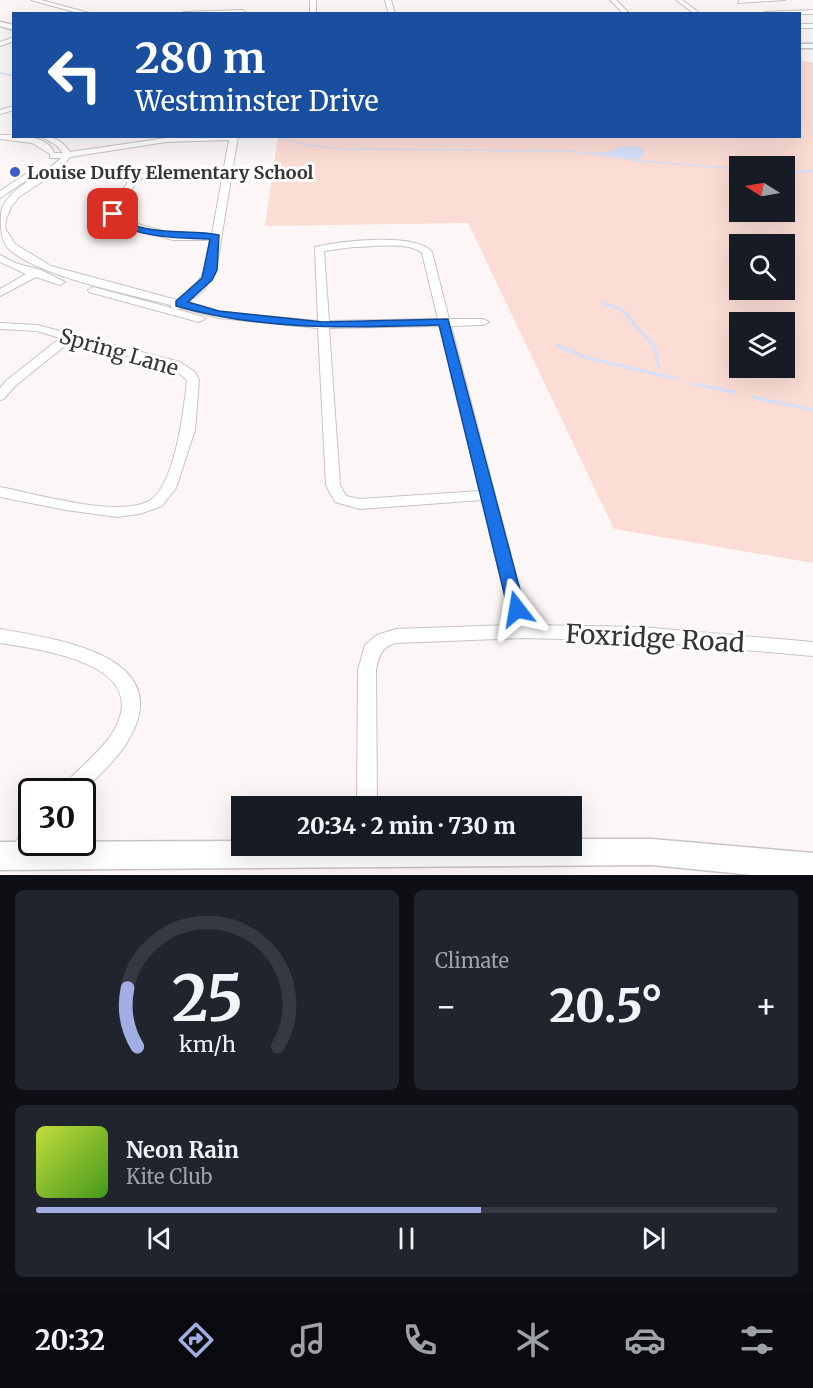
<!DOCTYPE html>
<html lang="en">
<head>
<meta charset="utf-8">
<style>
  :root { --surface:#171b24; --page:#20242c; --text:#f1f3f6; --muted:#9ea1a6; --line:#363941; --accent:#a0aee3 }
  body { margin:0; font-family:Merriweather,serif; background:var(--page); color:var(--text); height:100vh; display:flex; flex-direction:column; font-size:22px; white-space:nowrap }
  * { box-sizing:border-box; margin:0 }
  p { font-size:20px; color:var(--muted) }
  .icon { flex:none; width:33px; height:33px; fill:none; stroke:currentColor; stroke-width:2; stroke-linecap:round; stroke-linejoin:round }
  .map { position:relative; height:875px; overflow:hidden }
  .sheet { display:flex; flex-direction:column; gap:15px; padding:15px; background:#0d0f14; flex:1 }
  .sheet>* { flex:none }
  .hud { position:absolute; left:12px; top:12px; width:789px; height:126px; border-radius:0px; box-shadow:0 6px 24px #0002; background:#1a4fa0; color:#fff; overflow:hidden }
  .needle { width:39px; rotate:281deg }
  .buttons { position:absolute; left:729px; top:156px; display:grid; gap:12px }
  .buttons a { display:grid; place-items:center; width:66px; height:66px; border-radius:0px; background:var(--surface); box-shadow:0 6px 24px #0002; font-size:30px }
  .speed { position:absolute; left:18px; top:778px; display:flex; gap:12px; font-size:30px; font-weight:700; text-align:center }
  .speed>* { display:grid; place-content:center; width:78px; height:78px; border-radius:50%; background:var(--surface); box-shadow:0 6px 24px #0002; line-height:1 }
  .speed .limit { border:3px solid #111; border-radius:9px; background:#fff; color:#111 }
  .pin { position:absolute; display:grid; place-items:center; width:51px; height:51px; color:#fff; margin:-26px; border-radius:12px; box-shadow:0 3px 9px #0006 }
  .me { position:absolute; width:66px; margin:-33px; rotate:346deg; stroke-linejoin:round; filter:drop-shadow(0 0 4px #0008) }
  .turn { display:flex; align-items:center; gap:21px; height:126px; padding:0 24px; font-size:27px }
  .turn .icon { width:78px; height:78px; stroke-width:2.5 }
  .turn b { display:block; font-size:42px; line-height:51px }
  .big { font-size:45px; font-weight:800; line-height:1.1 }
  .sheet .card { flex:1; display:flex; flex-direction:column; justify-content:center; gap:9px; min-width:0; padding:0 21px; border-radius:9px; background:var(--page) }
  .sheet .dial { align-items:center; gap:0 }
  .dial svg { height:156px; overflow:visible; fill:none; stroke:var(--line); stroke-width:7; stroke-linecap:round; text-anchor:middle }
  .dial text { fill:var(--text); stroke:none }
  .song { display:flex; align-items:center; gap:18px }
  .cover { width:72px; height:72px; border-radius:9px; background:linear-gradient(135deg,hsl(70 70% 55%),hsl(100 70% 35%)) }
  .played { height:6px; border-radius:3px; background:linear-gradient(90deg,var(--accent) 60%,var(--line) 60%) }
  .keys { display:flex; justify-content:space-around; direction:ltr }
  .heat { display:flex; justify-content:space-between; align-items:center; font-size:33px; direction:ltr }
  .sheet .tiles { flex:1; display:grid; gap:15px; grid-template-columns:1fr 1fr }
  .card:last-child { grid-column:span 2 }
  .trip { position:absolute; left:231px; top:796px; width:351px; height:60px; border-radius:0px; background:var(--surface); box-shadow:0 6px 24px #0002; font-weight:800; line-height:60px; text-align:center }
  .tab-bar { display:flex; height:96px; justify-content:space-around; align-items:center; background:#090b0e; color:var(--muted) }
  .tab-bar .icon { width:42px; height:42px }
  .tab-bar .active { color:var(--accent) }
  .tab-bar b { font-size:27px; color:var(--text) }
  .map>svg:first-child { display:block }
  .green { fill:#fcddd6; fill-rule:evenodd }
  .water { fill:#d5dff8 }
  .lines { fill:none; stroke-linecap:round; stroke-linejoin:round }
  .stream-far2 { stroke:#d5dff8; stroke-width:1.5 }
  .stream-far1 { stroke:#d5dff8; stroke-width:2 }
  .stream { stroke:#d5dff8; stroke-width:3 }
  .street-casing { stroke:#c9c4c3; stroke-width:2 }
  .secondary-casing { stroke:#c9c4c3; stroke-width:3 }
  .street { fill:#fff; fill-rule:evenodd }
  .secondary { fill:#fff; fill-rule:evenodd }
  .route { fill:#1a73e8; stroke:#114b97; stroke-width:1.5 }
  .poi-dot { fill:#3c5acc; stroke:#fff; stroke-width:2 }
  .labels { text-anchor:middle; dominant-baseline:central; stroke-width:6; stroke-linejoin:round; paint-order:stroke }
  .far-poi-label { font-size:18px; font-weight:bold; fill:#373534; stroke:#fff; text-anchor:start }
  .street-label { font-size:21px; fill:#373534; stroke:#fff }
  .near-street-label { font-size:26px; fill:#373534; stroke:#fff }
</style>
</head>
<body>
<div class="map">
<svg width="813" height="875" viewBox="0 0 813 875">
  <rect width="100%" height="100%" fill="#fcf7f6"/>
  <!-- green -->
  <path class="green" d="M800,60L813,63V563L614,529L468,223L265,226L278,137L800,136ZM740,166H784V212H740ZM740,244H784V290H740ZM740,322H784V368H740Z"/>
  <!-- water -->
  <path class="water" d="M623,146L641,147L645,152L641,159H638L587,152H607Z"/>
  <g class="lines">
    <!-- stream-far2 -->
    <g class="stream-far2">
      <path d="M0,73L14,76"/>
      <path d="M273,136L306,145L342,149L570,151L640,161L740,169"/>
    </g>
    <!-- stream-far1 -->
    <path class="stream-far1" d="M784,172L813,171"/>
    <!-- stream -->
    <g class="stream">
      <path d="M604,304L621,309L655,347L659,368"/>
      <path d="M558,346L584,357L677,379"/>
      <path d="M695,384L734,392"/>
      <path d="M753,397L813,410"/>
    </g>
    <!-- street casing -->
    <g class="street-casing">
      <g id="street">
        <path d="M31,0H41L93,14H82Z"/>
        <rect x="310" y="0" width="6" height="14"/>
        <path d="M385,0H391L395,14H389Z"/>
        <path d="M610,0H616L630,14H624Z"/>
        <path d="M676,0H682L701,14H695Z"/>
        <path d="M740,0H785L738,3Z"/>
        <path d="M243,10L245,13L182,14L184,12Z"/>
        <path d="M813,10V14H763L765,12Z"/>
        <rect x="800" y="24" width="13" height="4"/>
        <path d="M14,37V41L0,46V42Z"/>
        <path d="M14,106V110L0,114V110Z"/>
        <path d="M0,135C15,135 49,135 54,153H63L56,145L40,136C55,136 62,141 70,152L166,138L238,136L216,270L204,290L187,303L220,312L318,321L315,247C340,241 416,232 432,252L449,319H483L489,322L483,325L451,326L529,625L640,627L813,642V656L640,641L522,638L396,643C381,647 379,656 376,670L377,807H357L358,670L365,645L377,635L396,629L512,625L482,500L360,509L335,502L326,485L318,328L219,318L181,308L176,309L203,317L205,319L199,322L89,292L88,290L93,287L172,308L171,305C132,295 32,275 7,247C0,238 0,218 2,208C13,184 44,176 61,158H50V154L32,143L0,139ZM229,140L212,234H173L120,219L118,214L120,209L137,181L148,175L135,170L123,177L129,180L108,214L113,223L173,240H211C205,273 205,280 177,300L51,266L15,244L5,228L6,219L11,207L19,197L58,171L70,157L166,142ZM353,247C370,247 410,241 422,253L438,319L329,321L324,251ZM440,326L480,491L360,499L346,496L340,485L329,328Z"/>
        <path d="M30,171L37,173L0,198V191Z"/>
        <path d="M0,255L15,263L41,270L65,282L60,285L36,277L0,296V289L26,274L0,262Z"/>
        <path d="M0,323L37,325L180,362L195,372L199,380L195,430L176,488L162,506L139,514L117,517L66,510L0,497V487C33,493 126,521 153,498C176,478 184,409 187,380L172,368L71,341L15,386L4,399L0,400V388L7,380L60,338L37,331L0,329Z"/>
        <path d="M0,629C56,639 179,655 128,741C116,760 99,776 82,792H59L62,786C79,769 100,752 113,732C154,664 43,650 0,643Z"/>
        <path d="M32,821V843H37L28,863L20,866L12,863L9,856L25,824Z"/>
      </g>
    </g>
    <!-- secondary casing -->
    <g class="secondary-casing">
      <g id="secondary">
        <path d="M0,22L14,25V30L0,26Z"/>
        <rect x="800" y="44" width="13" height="4"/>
        <path d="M572,839H652L813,853V875H752L652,865L0,870V842L242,841V846H572Z"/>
      </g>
    </g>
    <!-- street -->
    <use href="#street" class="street"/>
    <!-- secondary -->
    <use href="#secondary" class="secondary"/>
  </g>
  <!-- route -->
  <path class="route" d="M109,213H116C141,239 187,228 219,235L217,270L212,280L188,302L219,311L323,322L448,319L525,609L523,613L517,615L508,609L439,325C349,328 263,331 176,306V301L202,278L210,239C181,238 128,239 108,214Z"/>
  <!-- markers -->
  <circle class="poi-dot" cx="15" cy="172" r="6"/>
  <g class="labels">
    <!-- far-poi labels -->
    <g class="far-poi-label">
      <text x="27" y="172">Louise Duffy Elementary School</text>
    </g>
    <!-- street labels -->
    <g class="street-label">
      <text transform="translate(119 352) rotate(16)">Spring Lane</text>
    </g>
    <!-- near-street labels -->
    <g class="near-street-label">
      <text transform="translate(655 638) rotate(3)">Foxridge Road</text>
    </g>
  </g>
</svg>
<div class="buttons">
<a><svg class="needle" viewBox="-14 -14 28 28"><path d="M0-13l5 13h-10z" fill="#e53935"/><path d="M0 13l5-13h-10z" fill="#9ea1a6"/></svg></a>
<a><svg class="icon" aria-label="search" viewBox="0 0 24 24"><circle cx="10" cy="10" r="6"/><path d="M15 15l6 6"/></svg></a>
<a><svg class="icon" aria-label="layers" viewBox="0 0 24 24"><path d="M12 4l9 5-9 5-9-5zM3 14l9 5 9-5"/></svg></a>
</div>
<div class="speed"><div class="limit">30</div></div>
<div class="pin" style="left:113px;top:214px;background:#d93025"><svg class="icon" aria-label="arrive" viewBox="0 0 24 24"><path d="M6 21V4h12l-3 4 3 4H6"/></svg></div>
<svg class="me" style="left:517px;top:609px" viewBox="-20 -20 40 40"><path d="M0-17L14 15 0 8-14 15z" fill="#1a73e8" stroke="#fff" stroke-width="4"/></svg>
<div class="trip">20:34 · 2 min · 730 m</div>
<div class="hud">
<div class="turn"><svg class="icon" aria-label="left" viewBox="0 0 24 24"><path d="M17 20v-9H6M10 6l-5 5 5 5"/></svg><div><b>280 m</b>Westminster Drive</div></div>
</div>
</div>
<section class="sheet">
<div class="tiles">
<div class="card dial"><svg viewBox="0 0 100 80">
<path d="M14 69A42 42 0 1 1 86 69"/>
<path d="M14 69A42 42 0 0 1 9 39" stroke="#a0aee3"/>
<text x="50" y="56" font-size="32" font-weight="700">25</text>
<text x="50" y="72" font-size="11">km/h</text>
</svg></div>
<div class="card"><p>Climate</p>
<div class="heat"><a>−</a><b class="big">20.5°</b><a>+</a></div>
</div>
<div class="card">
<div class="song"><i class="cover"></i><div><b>Neon Rain</b><p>Kite Club</p></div></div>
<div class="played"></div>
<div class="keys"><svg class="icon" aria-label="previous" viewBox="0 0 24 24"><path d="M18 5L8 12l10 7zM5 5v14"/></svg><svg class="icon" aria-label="pause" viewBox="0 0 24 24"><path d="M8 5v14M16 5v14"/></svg><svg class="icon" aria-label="next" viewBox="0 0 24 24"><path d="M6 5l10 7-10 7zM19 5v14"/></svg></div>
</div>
</div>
</section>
<nav class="tab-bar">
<b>20:32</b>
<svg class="icon active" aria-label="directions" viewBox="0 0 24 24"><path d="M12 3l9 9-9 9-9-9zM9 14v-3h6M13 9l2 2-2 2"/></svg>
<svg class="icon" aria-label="music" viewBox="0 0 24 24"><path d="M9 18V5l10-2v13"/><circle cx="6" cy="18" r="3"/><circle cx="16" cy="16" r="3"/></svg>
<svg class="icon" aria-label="phone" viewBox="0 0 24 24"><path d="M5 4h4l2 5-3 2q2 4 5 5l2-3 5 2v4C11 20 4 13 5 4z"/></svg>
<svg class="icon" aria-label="climate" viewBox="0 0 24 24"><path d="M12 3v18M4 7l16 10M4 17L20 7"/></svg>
<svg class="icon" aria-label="car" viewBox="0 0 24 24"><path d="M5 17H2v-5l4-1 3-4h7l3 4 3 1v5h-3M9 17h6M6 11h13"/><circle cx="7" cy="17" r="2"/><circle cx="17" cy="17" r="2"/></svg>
<svg class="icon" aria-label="filters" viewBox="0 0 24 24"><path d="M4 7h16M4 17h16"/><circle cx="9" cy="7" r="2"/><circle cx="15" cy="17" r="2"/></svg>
</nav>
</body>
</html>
